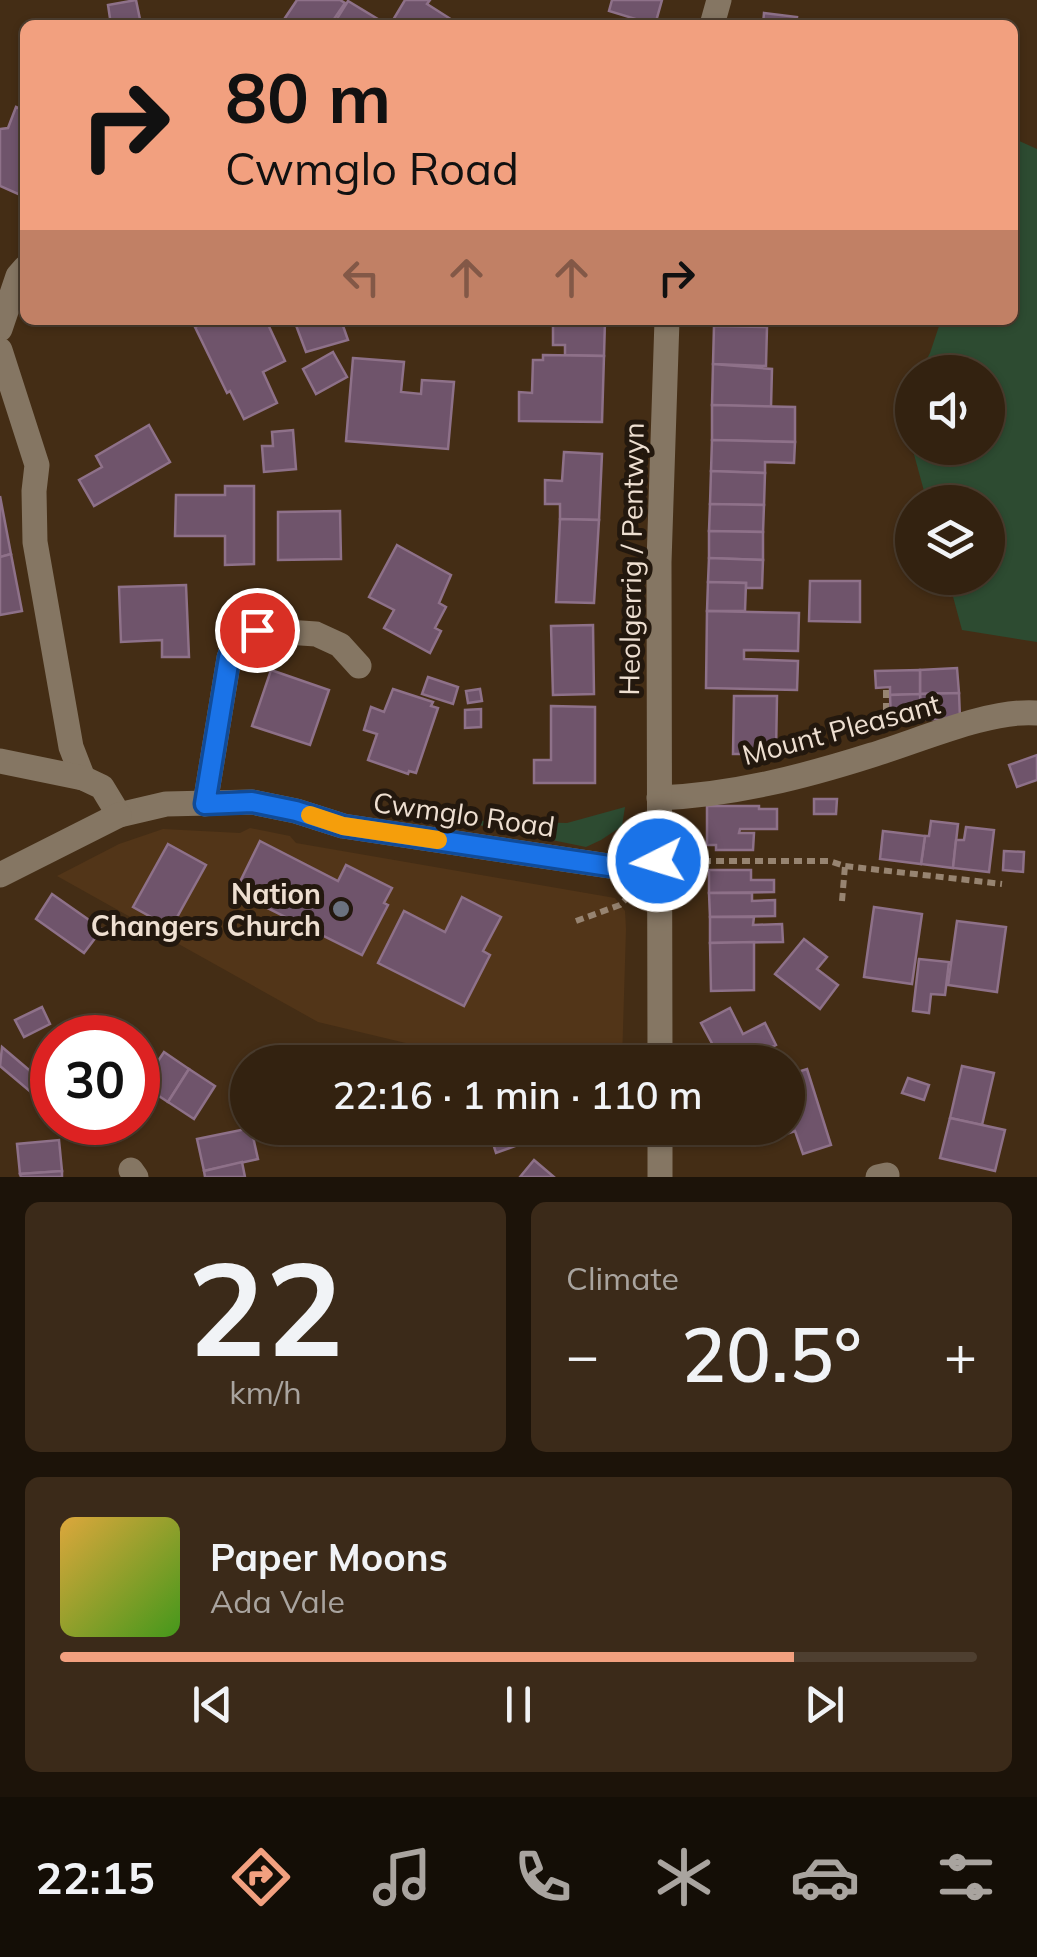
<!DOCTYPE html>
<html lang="en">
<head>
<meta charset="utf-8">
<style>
  :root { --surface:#332210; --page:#3b2a19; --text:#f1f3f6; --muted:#a9a49f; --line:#4e3f30; --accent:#f2a07f }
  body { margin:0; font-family:Mulish,sans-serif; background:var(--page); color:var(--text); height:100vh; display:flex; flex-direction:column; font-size:38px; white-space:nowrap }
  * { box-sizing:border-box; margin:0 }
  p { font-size:32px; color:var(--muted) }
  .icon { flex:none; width:55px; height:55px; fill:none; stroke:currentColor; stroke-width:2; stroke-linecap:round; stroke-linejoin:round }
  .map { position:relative; height:1177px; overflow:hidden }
  .sheet { display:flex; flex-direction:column; gap:25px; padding:25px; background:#1c1309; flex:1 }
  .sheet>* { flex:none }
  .top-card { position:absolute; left:20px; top:20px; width:998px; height:305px; border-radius:15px; box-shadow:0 2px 8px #0004,0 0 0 2px var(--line); background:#f2a07f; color:#111; overflow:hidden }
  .buttons { position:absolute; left:895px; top:355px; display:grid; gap:20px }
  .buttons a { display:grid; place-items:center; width:110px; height:110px; border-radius:50%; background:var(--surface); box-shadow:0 2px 8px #0004,0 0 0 2px var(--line); font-size:50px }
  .speed { position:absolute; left:30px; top:1015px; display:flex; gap:20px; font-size:50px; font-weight:700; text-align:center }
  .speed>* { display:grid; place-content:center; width:130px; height:130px; border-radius:50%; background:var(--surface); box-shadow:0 2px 8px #0004,0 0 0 2px var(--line); line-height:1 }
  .speed .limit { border:15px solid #d22; background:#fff; color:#111 }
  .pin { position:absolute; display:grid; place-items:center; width:85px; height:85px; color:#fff; margin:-42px; border:5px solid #fff; border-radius:50%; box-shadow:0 2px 10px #0007 }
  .me { position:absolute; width:110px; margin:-55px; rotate:265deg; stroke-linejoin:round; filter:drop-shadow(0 0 8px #0008) }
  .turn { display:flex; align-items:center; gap:35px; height:210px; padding:0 40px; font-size:45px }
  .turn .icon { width:130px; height:130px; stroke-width:2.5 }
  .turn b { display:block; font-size:70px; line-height:85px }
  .lanes { display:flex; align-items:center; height:95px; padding:0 40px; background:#0003; justify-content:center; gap:50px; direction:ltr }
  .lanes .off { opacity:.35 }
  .big { font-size:75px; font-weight:600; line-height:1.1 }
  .sheet .tile { flex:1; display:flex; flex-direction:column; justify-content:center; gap:15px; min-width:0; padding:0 35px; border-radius:15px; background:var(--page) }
  .sheet .dial { align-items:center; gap:0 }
  .dial b { font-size:130px; line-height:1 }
  .song { display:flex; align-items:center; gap:30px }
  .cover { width:120px; height:120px; border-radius:15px; background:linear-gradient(135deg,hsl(40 70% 55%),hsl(100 70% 35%)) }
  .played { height:10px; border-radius:5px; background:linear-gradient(90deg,var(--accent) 80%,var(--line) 80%) }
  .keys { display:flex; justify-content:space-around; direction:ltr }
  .heat { display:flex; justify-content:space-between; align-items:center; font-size:55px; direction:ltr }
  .sheet .tiles { flex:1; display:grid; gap:25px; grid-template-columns:1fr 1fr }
  .tile:last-child { grid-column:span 2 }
  .trip { position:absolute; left:230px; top:1045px; width:575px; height:100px; border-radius:50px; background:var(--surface); box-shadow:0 2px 8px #0004,0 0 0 2px var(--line); font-weight:600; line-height:100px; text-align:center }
  .dock { display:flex; height:160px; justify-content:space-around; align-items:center; background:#140e06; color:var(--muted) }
  .dock .icon { width:70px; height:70px }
  .dock .on { color:var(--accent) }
  .dock b { font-size:45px; color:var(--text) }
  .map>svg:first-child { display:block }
  .built { fill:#523518 }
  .green { fill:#2d4b31 }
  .building { fill:#6f546b; stroke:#8e7189; stroke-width:2.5 }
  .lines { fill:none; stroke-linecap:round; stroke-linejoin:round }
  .path { stroke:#978471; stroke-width:6; stroke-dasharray:8 5; stroke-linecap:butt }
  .minor { stroke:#857663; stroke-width:25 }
  .route-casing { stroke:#114b97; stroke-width:25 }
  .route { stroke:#1a73e8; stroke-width:18 }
  .slow { stroke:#f59e0b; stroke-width:18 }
  .worship-dot { fill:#6b7280; stroke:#23180e; stroke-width:4 }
  .labels { text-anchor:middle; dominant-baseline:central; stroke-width:10; stroke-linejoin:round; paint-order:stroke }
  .street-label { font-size:28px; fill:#eedfd1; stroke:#23180e }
  .poi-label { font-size:28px; font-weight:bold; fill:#eedfd1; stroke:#23180e; text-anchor:end }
</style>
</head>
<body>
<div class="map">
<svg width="1037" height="1177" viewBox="0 0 1037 1177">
  <rect width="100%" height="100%" fill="#442d15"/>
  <!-- built -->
  <path class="built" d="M250,828L290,836L296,843L615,898L625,911L626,929L622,1062H485L318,1022L57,876L119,844L163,829L240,833Z"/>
  <!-- green -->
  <g class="green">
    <path d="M1013,138L1037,149V642L962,630L948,578H988V502H927L897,392L912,381V448H988V372H920L930,353L941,320H1012Z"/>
    <path d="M625,807L622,826L601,840L586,847L454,820L567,823Z"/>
  </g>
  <!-- building -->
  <g class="building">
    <path d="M136,0L141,24L111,25L108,5Z"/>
    <path d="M297,0H340L345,3L330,25H296L285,18Z"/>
    <path d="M405,0H430L427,4L460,25H390Z"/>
    <path d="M612,0H662L655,25L609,11Z"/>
    <path d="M348,1L386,24V25H333Z"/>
    <path d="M764,13L797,17L796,25H763Z"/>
    <path d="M16,107L25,111V197L0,186V129L8,128Z"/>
    <path d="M210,320H266L285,361L263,372L277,403L244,419L230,391L227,393L195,327Z"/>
    <path d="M294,320H341L348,340L306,352Z"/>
    <path d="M553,320H605L604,356L565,355V345H553Z"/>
    <path d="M714,326L767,327L766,366L713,364Z"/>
    <path d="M333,352L347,377L316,394L303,369Z"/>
    <path d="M543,355L604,356L602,422L519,421V392L532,393L533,360H543Z"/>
    <path d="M353,358L404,362L401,392L421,394L422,380L454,382L448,449L346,441Z"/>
    <path d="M713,364L772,369L771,407L712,405Z"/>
    <path d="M712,405L795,407V442L712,440Z"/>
    <path d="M149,425L170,462L94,506L79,480L102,467L96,456Z"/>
    <path d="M293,430L296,469L264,472L262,446H273L272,432Z"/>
    <path d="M712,440L795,442L794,463L765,462V473L711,471Z"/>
    <path d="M564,452L602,454L599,520L560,519V504H545V480L562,481Z"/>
    <path d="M711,471L765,473L764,505L710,504Z"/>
    <path d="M225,486H254V564L225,565V536H175L176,495H225Z"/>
    <path d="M0,496L11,554L0,557Z"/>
    <path d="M710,504L764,505L763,532L709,531Z"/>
    <path d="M340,511L341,559L278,560V512Z"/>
    <path d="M560,519L599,520L594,603L556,602Z"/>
    <path d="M709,531L763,532V560L709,558Z"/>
    <path d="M397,545L451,575L439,603L446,607L435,628L441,631L430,653L384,628L394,610L369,597Z"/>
    <path d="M11,554L22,611L0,615V557Z"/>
    <path d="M709,558L763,560L762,588H746V583L708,582Z"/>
    <path d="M810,581H860V622L809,621Z"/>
    <path d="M708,582L746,583L745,611H707Z"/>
    <path d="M186,585L189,657H162V640L121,642L119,587Z"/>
    <path d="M707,611L799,613L798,651L744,650V659L798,661L797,690L706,688Z"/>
    <path d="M593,625L594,694L553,695L551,626Z"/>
    <path d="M957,668L959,693L920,694V670Z"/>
    <path d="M271,670L329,690L310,745L252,726Z"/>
    <path d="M920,670V694L890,695V687L876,688L875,671Z"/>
    <path d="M428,677L458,687L453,704L422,694Z"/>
    <path d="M393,689L433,702L431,706L438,708L416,773L409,771L408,774L368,760L377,734L364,730L371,707L384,712Z"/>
    <path d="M480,689L482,701L468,703L466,691Z"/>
    <path d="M959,693L960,718L921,720L920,694Z"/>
    <path d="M920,694L921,720L891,721L890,695Z"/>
    <path d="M734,696H777L776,754H733Z"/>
    <path d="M551,706L595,707V783H534V760H551Z"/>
    <path d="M481,709V727L465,728V710Z"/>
    <path d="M1037,755V780L1017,787L1009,765Z"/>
    <path d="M814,799H837L836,814H814Z"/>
    <path d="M707,806H759V809H777V829H740L739,833H754L753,850H716V845H707Z"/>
    <path d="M931,821L958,824L953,868L921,864L925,836H929Z"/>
    <path d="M966,827L994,830L989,872L953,868L956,840H964Z"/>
    <path d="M883,831L925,836L921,864L880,859Z"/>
    <path d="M260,841L338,881L346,865L392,888L384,903L388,905L362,955L235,892Z"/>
    <path d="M168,844L206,865L171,928L133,907Z"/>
    <path d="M1004,851L1024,852L1023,872L1003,870Z"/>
    <path d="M709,870H751V880H774V892L709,893Z"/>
    <path d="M709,893H752V901L775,900V916L710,917Z"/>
    <path d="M52,894L102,929L84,953L36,919Z"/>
    <path d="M462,897L501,917L483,951L490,955L464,1006L378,963L404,911L445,932Z"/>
    <path d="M874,907L922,914L912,984L864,977Z"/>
    <path d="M710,917H754L753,925L782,924L783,942L710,943Z"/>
    <path d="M957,921L1006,927L997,992L948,985Z"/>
    <path d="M804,939L827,957L817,969L838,985L820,1009L775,974Z"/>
    <path d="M754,942V990L711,991L710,943Z"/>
    <path d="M919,959L949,962L945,995L931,994L929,1013L913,1011Z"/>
    <path d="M42,1007L50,1024L24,1037L15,1020Z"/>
    <path d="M730,1008L743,1034L765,1023L776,1045L744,1062H708L704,1055L715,1049L701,1023Z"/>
    <path d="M2,1047L42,1081L32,1093L0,1066Z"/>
    <path d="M164,1052L189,1069L168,1102L142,1085Z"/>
    <path d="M962,1066L994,1073L982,1125L950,1118Z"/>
    <path d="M189,1069L215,1086L194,1119L168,1102Z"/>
    <path d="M807,1069L831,1145L803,1154L795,1131L754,1145L749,1128H788V1075Z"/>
    <path d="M908,1078L929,1085L924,1100L902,1093Z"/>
    <path d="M950,1118L1005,1130L995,1171L940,1158Z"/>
    <path d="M251,1128L258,1159L204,1171L197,1139Z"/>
    <path d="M488,1128H530L534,1139L496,1153Z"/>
    <path d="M59,1140L62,1171L20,1174L17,1144Z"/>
    <path d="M534,1160L554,1177H520Z"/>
    <path d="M242,1162L245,1177H205L204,1171Z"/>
    <path d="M62,1171V1177H21L20,1174Z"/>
  </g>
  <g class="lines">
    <!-- path -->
    <g class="path">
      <path d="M886,690V718"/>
      <path d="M690,861H829L845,866L1002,884"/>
      <path d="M842,901L845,866"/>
      <path d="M576,921L620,905L630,895"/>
    </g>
    <!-- minor -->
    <g class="minor">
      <path d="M712,25L719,0"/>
      <path d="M0,329L18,276L25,268"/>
      <path d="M0,350L37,465L34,491L35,542L71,747L83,778"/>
      <path d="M0,761L83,778L102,787L119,815L166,804L252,802L296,811L343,826L609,866L658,865"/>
      <path d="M659,798C732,795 803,777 872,755C919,741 990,709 1037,713"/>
      <path d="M205,804L229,658L234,643L245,633L257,630L316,634L340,645L359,666"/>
      <path d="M0,875L119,815"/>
      <path d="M660,1062L659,562L667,320"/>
      <path d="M131,1170L136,1177"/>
      <path d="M660,1177V1128"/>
      <path d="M878,1177L887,1175"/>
    </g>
  </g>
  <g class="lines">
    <!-- route casing -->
    <g class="route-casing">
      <path id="route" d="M257,630C239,634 234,642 229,658L205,804L252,802L296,811L343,826L609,866L658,865V861"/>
    </g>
    <!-- route -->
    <use href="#route" class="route"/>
    <!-- slow -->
    <path class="slow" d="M310,815L343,826L438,840"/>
  </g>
  <!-- markers -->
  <circle class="worship-dot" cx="341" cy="909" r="10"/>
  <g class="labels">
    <!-- street labels -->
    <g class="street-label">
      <text transform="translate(631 559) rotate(-89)">Heolgerrig / Pentwyn</text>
      <text transform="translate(841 729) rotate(-15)">Mount Pleasant</text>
      <text transform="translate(464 814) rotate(8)">Cwmglo Road</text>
    </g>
    <!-- poi labels -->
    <g class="poi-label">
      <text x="321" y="893">Nation<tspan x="321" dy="32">Changers Church</tspan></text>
    </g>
  </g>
</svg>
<div class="buttons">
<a><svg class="icon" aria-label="sound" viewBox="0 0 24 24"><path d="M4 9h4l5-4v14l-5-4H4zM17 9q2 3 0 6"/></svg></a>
<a><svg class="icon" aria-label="layers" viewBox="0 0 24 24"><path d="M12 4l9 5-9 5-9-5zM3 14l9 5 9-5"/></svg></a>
</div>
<div class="speed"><div class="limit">30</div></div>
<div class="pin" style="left:257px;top:630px;background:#d93025"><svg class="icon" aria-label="arrive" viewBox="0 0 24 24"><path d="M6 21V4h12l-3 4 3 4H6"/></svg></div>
<svg class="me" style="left:658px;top:861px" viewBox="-20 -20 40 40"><circle r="17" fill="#1a73e8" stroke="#fff" stroke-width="3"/><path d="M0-11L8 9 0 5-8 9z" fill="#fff"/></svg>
<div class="trip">22:16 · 1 min · 110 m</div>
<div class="top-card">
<div class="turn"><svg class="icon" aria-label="right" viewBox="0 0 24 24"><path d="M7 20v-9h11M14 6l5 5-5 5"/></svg><div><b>80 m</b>Cwmglo Road</div></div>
<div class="lanes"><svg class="icon off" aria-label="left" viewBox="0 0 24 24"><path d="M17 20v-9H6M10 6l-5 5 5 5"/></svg><svg class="icon off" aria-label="ahead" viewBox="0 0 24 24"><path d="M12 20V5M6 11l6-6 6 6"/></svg><svg class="icon off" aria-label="ahead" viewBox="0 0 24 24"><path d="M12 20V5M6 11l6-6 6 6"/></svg><svg class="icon" aria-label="right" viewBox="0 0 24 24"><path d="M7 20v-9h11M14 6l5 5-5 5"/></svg></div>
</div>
</div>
<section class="sheet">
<div class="tiles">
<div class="tile dial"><b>22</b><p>km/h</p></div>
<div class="tile"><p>Climate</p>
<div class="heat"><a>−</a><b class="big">20.5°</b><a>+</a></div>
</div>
<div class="tile">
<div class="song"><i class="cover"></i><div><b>Paper Moons</b><p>Ada Vale</p></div></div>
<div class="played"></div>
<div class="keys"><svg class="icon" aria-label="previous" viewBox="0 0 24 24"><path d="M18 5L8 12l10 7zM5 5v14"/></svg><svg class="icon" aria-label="pause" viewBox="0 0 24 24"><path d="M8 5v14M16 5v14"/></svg><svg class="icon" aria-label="next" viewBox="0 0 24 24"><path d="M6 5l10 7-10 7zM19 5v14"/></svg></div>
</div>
</div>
</section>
<nav class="dock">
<b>22:15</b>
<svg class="icon on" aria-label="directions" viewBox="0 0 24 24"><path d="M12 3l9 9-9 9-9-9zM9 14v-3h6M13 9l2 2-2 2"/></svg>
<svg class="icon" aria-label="music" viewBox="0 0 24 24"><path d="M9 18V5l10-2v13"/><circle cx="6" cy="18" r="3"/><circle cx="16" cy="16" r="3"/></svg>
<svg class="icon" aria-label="phone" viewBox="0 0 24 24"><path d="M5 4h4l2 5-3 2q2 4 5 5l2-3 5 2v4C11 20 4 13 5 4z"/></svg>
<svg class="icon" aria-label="climate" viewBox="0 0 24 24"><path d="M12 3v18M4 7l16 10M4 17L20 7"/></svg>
<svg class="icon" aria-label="car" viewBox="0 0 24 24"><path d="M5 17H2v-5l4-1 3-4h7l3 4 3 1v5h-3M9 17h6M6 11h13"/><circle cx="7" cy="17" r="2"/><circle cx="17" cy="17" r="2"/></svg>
<svg class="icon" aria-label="filters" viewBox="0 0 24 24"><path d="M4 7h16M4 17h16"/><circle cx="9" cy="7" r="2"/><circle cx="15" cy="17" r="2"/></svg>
</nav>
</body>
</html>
